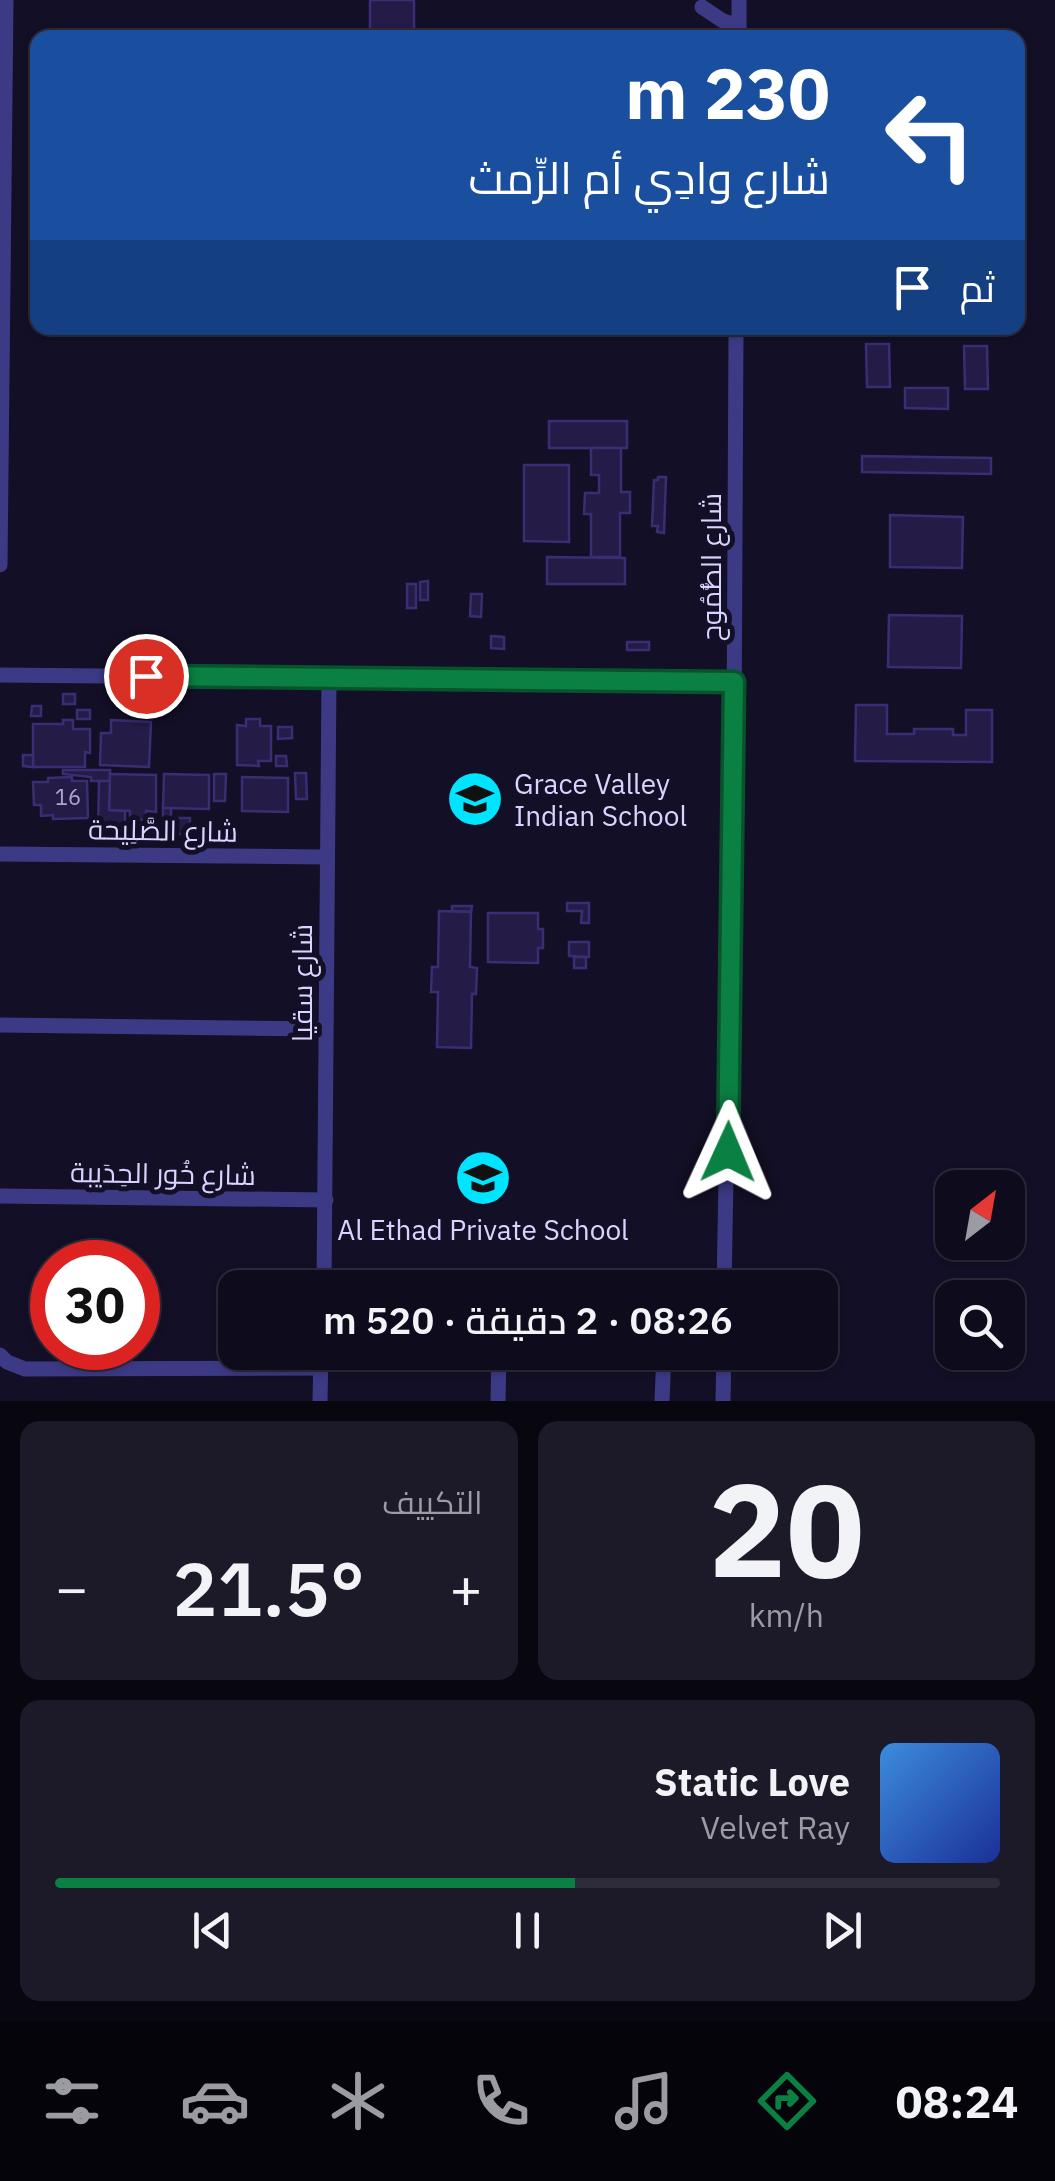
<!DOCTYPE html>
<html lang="ar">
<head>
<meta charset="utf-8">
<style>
  :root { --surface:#0e0b1c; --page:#1c1929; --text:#f1f3f6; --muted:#9b9ba3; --line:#2e2b3b; --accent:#0b8043 }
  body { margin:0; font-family:"IBM Plex Sans",Cairo,sans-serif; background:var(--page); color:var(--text); direction:rtl; height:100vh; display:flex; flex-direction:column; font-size:38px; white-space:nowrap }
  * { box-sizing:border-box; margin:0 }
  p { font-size:32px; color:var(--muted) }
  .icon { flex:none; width:55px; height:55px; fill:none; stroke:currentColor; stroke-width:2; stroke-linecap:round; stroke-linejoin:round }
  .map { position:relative; height:1401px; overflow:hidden; direction:ltr }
  .panel { display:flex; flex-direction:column; gap:20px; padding:20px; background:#08060f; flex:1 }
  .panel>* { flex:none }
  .guide { position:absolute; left:30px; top:30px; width:995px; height:305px; border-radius:20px; box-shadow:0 2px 8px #0004,0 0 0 2px var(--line); direction:rtl; background:#1a4fa0; color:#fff; overflow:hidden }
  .needle { width:65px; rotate:31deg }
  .tools { position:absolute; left:935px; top:1170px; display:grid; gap:20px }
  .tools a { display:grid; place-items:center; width:90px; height:90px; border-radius:20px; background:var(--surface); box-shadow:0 2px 8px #0004,0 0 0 2px var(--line); font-size:50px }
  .speed { position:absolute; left:30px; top:1240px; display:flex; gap:20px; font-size:50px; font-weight:700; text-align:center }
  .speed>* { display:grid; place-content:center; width:130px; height:130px; border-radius:50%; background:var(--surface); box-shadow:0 2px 8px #0004,0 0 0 2px var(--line); line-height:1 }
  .speed .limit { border:15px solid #d22; background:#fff; color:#111 }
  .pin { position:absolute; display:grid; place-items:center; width:85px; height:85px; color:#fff; margin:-42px; border:5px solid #fff; border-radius:50%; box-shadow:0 2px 10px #0007 }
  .me { position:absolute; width:110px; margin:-55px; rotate:1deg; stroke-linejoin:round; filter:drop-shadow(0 0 8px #0008) }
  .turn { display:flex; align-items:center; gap:35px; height:210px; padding:0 30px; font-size:45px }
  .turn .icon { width:130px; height:130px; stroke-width:2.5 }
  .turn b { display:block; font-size:70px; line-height:85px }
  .then { display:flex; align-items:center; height:95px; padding:0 30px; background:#0003; gap:20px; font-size:38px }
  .big { font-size:75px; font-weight:600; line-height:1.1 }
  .panel .card { flex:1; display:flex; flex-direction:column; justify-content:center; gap:15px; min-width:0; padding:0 35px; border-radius:20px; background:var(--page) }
  .panel .dial { align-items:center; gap:0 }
  .dial b { font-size:130px; line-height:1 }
  .song { display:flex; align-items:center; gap:30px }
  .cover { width:120px; height:120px; border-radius:15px; background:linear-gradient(135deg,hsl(210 70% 55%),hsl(230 70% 35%)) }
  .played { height:10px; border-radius:5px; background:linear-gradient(90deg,var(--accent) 55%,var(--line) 55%) }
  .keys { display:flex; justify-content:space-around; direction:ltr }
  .heat { display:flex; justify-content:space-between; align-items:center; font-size:55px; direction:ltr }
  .panel .tiles { flex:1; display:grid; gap:20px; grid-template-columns:1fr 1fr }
  .card:last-child { grid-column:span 2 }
  .trip { position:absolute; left:218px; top:1270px; width:620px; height:100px; border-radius:20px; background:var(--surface); box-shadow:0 2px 8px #0004,0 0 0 2px var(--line); font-weight:600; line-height:100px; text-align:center; direction:rtl }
  .dock { display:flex; height:160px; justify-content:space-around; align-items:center; background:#06040b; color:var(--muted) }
  .dock .icon { width:70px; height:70px }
  .dock .current { color:var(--accent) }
  .dock b { font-size:45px; color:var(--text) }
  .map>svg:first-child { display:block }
  .building { fill:#241b47; stroke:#3b2d73; stroke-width:2.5 }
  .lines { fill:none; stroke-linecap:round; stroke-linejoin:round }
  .minor { stroke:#3d3a85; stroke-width:15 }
  .route-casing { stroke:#07532c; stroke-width:25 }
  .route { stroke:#0b8043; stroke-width:18 }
  .labels { text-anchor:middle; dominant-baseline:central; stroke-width:10; stroke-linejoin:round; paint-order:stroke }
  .number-label { font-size:22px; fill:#aca6d1 }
  .street-label { font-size:28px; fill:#d9d4ff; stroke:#130f26 }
  .poi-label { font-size:28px; fill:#d9d4ff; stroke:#130f26; text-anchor:start }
</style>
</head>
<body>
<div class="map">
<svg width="1055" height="1401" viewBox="0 0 1055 1401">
  <rect width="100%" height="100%" fill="#130f26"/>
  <!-- building -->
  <g class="building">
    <rect x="370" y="0" width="44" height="38"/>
    <path d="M866,344H889L890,387H867Z"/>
    <path d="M964,346H987L988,389H965Z"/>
    <path d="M905,388H948V409L905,408Z"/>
    <rect x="549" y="421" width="78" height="27"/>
    <path d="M591,448H621V492H630V513H620V557H591V514H584L585,493H599V475H591Z"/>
    <path d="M862,456L991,458V474L862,472Z"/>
    <path d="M524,465H569V542L524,541Z"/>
    <path d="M658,477H666L664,533L657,532L658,526H652L654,480H658Z"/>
    <path d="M890,515L963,517L962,568L890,567Z"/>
    <path d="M547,557L625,558V584H547Z"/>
    <path d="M428,581V600H420V582Z"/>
    <rect x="407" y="584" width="9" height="24"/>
    <path d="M471,594H482L481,617L470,616Z"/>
    <path d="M889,615L962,616L961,668L888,667Z"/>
    <path d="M491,636L504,637V649L491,648Z"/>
    <rect x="627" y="642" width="22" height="8"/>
    <rect x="63" y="694" width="12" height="10"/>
    <path d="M856,705H887V734H914V729H953V735H966V710H992V762L855,761Z"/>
    <path d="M32,706H41V716H31Z"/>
    <rect x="77" y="710" width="13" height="9"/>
    <path d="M246,719H260V726H271V761H258L259,766L237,765V725L246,726Z"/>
    <path d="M63,720H73V729H90V753L85,752V767H33V724H63Z"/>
    <path d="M111,720L151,722L149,767L100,765L101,733H111Z"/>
    <path d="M278,727H292V738L278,739Z"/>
    <path d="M23,755H33V767L23,766Z"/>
    <path d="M276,756H286L287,766H276Z"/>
    <path d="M63,770H110V781H91V777L63,774Z"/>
    <path d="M295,773H306L307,799H296Z"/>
    <path d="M110,774L156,775V812L146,811V820L130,819V811L109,810Z"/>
    <path d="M164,774L209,775V809L163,808Z"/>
    <path d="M214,774H226L225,801H214Z"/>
    <path d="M72,777V781H87L88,818L53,819V815L41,816V805H34L33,782H48V778Z"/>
    <path d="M242,777L288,778V812L242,811Z"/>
    <path d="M99,781H110L109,810L125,811V833L98,832Z"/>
    <rect x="163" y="808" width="8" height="26"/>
    <rect x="171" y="818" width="19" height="16"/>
    <path d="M149,834V843L138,844V835Z"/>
    <path d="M567,903H589V923H581L582,911H567Z"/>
    <path d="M452,906H472L471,912L452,911Z"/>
    <path d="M439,911L471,912L470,967L477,968L476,994H472L471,1048L437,1047L438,992H431L432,967H438Z"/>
    <path d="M488,913H538V929H543V948H538V963L488,962Z"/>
    <path d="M569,942H589V957L569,956Z"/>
    <rect x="574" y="957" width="12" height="11"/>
  </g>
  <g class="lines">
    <!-- minor -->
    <g class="minor">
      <path d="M702,7L723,21L739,26"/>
      <path d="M739,38V0"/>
      <path d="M0,565L6,0"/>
      <path d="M0,675L734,682"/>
      <path d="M0,854L326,857"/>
      <path d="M0,1025L325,1029"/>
      <path d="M0,1196L326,1200"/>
      <path d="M324,1288L329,678"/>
      <path d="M724,1288L734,740L736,328"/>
      <path d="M0,1355L7,1362L25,1369L320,1368"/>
      <path d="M320,1401L321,1352"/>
      <path d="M498,1401L499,1352"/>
      <path d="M662,1401L664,1352"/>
      <path d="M723,1401L724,1352"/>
    </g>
  </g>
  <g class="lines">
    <!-- route casing -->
    <g class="route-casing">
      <path id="route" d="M146,676L734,682L728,1152"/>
    </g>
    <!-- route -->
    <use href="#route" class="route"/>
  </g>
  <!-- icons -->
  <defs>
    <g id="school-disc" transform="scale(2.875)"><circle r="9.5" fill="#00e5ff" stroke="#130f26"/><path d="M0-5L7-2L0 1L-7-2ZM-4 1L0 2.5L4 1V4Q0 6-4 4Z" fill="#111"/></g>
  </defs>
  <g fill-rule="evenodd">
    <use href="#school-disc" x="475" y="799"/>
    <use href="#school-disc" x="483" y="1178"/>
  </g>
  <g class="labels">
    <!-- number labels -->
    <g class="number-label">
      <text x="68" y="796">16</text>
    </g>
    <!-- street labels -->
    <g class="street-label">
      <text transform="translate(710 567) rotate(-90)">شارع الطُّمُوح</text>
      <text transform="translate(163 830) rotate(1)">شارع الصَّلِيحة</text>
      <text transform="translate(301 983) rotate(-90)">شارع سقيا</text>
      <text transform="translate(163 1173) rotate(1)">شارع خُور الحِدَيبة</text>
    </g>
    <!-- poi labels -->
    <g class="poi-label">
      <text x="514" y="783">Grace Valley<tspan x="514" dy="32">Indian School</tspan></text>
      <text x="483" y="1229" text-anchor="middle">Al Ethad Private School</text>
    </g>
  </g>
</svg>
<div class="tools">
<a><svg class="needle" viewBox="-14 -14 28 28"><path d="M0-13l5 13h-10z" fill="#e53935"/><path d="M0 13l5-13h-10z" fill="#9b9ba3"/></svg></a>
<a><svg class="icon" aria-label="search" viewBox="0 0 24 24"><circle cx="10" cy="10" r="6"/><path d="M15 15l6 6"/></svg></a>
</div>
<div class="speed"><div class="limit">30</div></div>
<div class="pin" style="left:146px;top:676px;background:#d93025"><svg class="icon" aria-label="arrive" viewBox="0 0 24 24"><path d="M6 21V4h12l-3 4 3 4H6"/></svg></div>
<svg class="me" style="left:728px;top:1152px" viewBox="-20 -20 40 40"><path d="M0-17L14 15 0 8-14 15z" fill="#0b8043" stroke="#fff" stroke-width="4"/></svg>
<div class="trip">08:26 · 2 دقيقة · 520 m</div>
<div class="guide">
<div class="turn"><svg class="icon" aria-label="left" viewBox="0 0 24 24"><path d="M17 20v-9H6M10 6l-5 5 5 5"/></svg><div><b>230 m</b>شارع وادِي أم الرِّمث</div></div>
<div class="then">ثم<svg class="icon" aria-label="arrive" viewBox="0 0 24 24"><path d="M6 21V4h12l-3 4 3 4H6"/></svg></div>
</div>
</div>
<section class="panel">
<div class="tiles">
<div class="card dial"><b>20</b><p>km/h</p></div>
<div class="card"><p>التكييف</p>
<div class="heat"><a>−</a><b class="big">21.5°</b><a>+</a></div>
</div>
<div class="card">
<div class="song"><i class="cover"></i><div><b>Static Love</b><p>Velvet Ray</p></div></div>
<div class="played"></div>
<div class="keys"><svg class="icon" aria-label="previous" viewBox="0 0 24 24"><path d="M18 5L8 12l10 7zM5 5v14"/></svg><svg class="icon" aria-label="pause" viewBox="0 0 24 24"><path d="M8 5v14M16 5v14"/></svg><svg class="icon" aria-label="next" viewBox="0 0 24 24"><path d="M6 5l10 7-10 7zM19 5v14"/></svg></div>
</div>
</div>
</section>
<nav class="dock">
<b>08:24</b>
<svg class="icon current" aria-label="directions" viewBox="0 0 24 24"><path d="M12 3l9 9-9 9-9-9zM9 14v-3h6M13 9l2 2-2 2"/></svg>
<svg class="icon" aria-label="music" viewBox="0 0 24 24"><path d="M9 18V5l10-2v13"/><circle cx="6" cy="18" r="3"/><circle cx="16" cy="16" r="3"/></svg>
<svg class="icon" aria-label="phone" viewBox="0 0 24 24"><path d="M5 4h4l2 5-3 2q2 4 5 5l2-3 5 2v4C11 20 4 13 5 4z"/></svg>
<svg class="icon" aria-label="climate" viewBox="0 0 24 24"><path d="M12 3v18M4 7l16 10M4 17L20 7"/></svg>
<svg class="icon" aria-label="car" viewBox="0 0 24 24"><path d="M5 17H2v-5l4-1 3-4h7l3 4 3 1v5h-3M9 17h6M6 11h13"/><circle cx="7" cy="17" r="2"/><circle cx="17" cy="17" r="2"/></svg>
<svg class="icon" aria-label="filters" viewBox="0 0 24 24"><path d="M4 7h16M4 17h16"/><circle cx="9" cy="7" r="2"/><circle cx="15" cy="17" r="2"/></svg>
</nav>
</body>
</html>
